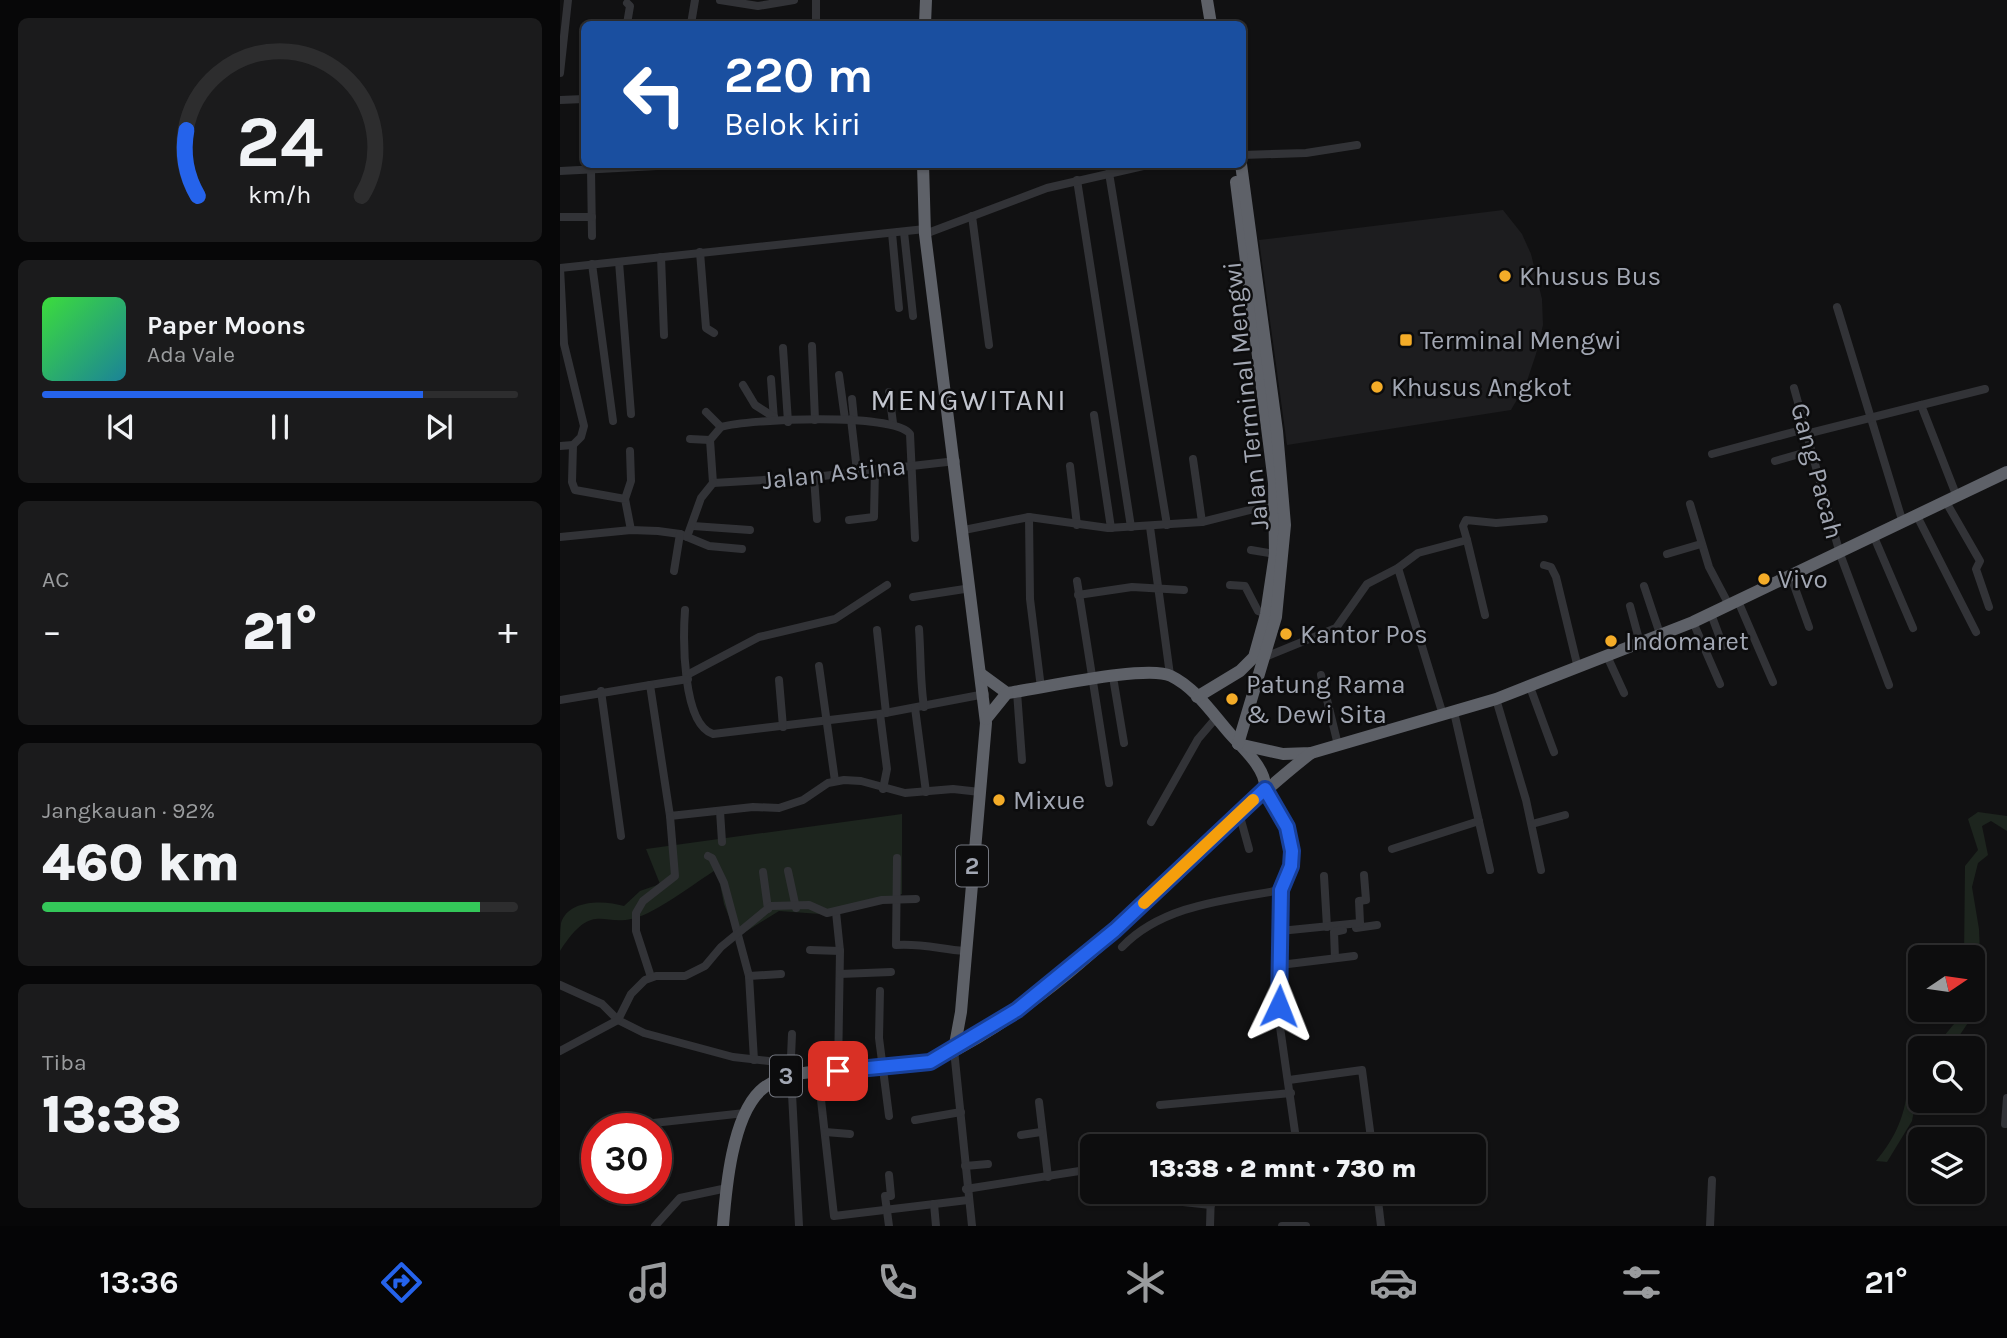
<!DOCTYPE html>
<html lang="id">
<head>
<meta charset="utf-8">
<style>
  :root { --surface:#0d0d0e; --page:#1b1b1c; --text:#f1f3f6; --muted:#9a9c9e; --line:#2d2d2e; --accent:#2563eb }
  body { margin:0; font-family:Karla,sans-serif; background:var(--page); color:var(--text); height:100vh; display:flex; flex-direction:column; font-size:26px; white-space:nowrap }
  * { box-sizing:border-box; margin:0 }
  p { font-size:23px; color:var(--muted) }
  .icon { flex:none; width:38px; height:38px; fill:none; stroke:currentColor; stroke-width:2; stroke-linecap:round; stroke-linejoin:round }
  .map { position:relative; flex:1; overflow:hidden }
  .details { display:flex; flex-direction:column; gap:18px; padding:18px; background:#070708; width:560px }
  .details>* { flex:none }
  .hud { position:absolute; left:21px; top:21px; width:665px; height:147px; border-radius:10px; box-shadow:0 2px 5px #0004,0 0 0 2px var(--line); background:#1a4fa0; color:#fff; overflow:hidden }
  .needle { width:46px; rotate:77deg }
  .fabs { position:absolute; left:1348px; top:945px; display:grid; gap:14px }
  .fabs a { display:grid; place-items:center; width:77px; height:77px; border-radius:10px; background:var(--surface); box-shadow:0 2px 5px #0004,0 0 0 2px var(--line); font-size:35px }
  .speed { position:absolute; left:21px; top:1113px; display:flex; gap:14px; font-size:35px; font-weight:700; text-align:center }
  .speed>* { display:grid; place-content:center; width:91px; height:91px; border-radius:50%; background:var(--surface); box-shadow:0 2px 5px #0004,0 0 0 2px var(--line); line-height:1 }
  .speed .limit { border:10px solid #d22; background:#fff; color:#111 }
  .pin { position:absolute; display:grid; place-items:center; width:60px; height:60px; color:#fff; margin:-30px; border-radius:14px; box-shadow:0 4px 10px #0006 }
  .me { position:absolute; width:77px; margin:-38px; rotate:2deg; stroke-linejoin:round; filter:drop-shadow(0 0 5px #0008) }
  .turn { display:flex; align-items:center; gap:24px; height:147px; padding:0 28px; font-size:32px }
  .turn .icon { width:91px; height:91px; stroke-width:2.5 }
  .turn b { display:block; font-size:49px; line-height:60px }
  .big { font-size:52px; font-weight:800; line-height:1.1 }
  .details .card { flex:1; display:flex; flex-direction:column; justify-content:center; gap:10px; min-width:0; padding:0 24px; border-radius:10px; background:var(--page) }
  .details .dial { align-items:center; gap:0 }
  .dial svg { height:182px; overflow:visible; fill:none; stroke:var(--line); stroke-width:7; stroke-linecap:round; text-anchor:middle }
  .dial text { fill:var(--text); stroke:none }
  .song { display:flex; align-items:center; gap:21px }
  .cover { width:84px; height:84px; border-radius:10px; background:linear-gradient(135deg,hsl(120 70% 55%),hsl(190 70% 35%)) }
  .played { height:7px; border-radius:4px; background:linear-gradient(90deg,var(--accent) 80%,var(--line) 80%) }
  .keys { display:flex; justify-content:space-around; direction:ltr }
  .heat { display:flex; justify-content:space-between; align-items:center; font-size:38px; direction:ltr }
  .charge { height:10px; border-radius:5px; background:linear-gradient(90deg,#34c759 92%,var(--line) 0) }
  .trip { position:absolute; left:520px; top:1134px; width:406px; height:70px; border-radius:10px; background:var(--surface); box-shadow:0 2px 5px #0004,0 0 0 2px var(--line); font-weight:800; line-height:70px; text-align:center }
  .menu { display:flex; height:112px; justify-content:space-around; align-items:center; background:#050506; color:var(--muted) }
  .menu .icon { width:49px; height:49px }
  .menu .active { color:var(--accent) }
  .menu b { font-size:32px; color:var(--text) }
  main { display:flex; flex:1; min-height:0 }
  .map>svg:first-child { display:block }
  .built { fill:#1d1d1f }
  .green { fill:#1d251e }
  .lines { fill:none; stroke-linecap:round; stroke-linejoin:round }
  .minor { stroke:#323337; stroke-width:8 }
  .highway { stroke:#5e6168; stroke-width:12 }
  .route-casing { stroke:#184099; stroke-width:18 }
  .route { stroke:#2563eb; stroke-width:12 }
  .slow { stroke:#f59e0b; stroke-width:12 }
  .poi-dot { fill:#f4ac28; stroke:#0c0c0d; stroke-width:2.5 }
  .labels { text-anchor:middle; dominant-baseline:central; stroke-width:5; stroke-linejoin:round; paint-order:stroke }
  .shield { fill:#0c0c0d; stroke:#757881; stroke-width:2 }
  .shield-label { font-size:24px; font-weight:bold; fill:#a2a7b3 }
  .poi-label { font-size:26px; fill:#a2a7b3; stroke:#0c0c0d; text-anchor:start }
  .street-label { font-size:26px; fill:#a2a7b3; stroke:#0c0c0d }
  .quarter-label { font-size:30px; letter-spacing:2px; fill:#c3c6cf; stroke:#0c0c0d }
</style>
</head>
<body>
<main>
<section class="details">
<div class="card dial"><svg viewBox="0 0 100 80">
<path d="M14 69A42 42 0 1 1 86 69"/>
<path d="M14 69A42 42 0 0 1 9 40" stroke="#2563eb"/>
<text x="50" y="56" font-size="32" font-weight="700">24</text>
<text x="50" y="72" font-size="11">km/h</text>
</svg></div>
<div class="card">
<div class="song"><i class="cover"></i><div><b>Paper Moons</b><p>Ada Vale</p></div></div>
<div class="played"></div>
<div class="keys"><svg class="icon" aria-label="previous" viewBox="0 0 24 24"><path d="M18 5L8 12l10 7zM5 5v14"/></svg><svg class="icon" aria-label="pause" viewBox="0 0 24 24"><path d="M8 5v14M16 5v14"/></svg><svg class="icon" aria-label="next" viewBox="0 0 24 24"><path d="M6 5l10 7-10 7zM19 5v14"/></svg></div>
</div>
<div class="card"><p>AC</p>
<div class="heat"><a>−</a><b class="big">21°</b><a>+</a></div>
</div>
<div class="card"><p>Jangkauan · 92%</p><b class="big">460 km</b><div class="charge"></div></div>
<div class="card"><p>Tiba</p><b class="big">13:38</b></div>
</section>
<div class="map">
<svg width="1447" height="1226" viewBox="0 0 1447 1226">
  <rect width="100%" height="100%" fill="#111112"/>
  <!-- built -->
  <path class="built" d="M943,210L962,234L971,254L982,299L983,325L976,354L966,384L951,410L727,445L699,240Z"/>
  <!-- green -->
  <g class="green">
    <path d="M1418,812L1447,816V831L1431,821L1422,826L1428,855L1418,863L1412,887L1419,929L1422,1002L1391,1048H1374L1394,1024L1402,1010H1412V957H1404L1405,866L1418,850L1408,819Z"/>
    <path d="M342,814V894L260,914L219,911L177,937L164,904L157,869C135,883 112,901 88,913C43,935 37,894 0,951C0,942 0,931 1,923C8,899 45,900 64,906L80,891L100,884L86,849Z"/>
    <path d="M1360,1077L1352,1121L1327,1162L1316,1161C1336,1137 1346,1114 1348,1082Z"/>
  </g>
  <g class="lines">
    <!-- minor -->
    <g class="minor">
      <path d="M160,0L198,6L234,0"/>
      <path d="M67,3L70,6L67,24"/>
      <path d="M131,24L135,0"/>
      <path d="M256,24V0"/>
      <path d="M0,73L8,0"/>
      <path d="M0,100L24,99"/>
      <path d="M682,155L746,153L797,145"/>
      <path d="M610,164H623"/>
      <path d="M31,169L32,236"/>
      <path d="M0,171L136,164"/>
      <path d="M549,173L607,525"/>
      <path d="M517,180L571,527"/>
      <path d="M412,216L429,345"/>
      <path d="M0,217H32"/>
      <path d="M344,232L353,316"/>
      <path d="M332,233L339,308"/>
      <path d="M365,234L487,188L592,164"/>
      <path d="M140,252L146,328L154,333"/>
      <path d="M101,257L104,335"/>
      <path d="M59,262L71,414"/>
      <path d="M32,264L53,421"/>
      <path d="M0,268L365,229"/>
      <path d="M1277,307L1343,523"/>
      <path d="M252,346L255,420"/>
      <path d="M223,348L228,422"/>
      <path d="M279,375L285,419"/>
      <path d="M211,379L214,420"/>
      <path d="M183,385L195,405L214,417"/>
      <path d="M1234,388L1280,554L1329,685"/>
      <path d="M329,392L333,423"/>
      <path d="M292,399L294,419"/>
      <path d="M1361,405L1397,497"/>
      <path d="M146,412L161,427"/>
      <path d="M534,415L551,528"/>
      <path d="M291,419L297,471"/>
      <path d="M1246,434L1425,389"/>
      <path d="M130,439L150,440"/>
      <path d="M13,445L12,482L15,490L65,499L71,530"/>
      <path d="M0,446L13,445L21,437L24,426L4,344L0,268"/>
      <path d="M1152,454L1245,429"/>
      <path d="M633,459L642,522"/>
      <path d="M1215,461L1250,451"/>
      <path d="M510,466L517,525"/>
      <path d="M254,477L257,519"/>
      <path d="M153,483L150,440L161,427C188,419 334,412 350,434L355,538"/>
      <path d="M153,483L254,477L396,461"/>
      <path d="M65,499L71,481L70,451"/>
      <path d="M1386,502L1420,561L1416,569L1429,607"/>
      <path d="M1130,504L1149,567L1169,605"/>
      <path d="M1357,516L1416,632"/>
      <path d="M469,517L470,599L481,688"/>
      <path d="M289,520L314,517L315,469"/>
      <path d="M133,526L190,530"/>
      <path d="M590,527L610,675"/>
      <path d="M404,530L469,517L548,528L642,522L717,503"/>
      <path d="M0,537L71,530L98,531L120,534L149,546L182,549"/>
      <path d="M127,537L141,498L153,483"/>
      <path d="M1314,537L1353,628"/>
      <path d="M907,540L925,615"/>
      <path d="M691,550L715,554"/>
      <path d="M1107,554L1141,544"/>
      <path d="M984,565L991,567L996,577L1018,668"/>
      <path d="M838,568L858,553L907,540L903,526L906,520L936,523L984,519"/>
      <path d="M114,571L120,534"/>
      <path d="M1231,577L1249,627"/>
      <path d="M517,581L549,783"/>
      <path d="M670,585L685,586L698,611L709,615"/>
      <path d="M1084,586L1100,634"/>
      <path d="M518,595L572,587L624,590"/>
      <path d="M353,597L411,588"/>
      <path d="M1178,601L1213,682"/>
      <path d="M1070,606L1080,643"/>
      <path d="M125,610C123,638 122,724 153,734L320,714L425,694"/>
      <path d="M1151,614L1163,646"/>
      <path d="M1133,622L1160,684"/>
      <path d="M359,629C361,656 360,681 364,707"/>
      <path d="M317,630L326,713"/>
      <path d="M1047,656L1064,693"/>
      <path d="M705,657L776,628L807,584L838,568L883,715"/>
      <path d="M259,666L275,781"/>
      <path d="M127,675L199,637L275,619L327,585"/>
      <path d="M761,675L778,745"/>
      <path d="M553,677L564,743"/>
      <path d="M219,680L223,727"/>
      <path d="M90,685L128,679"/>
      <path d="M970,687L994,752"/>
      <path d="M41,691L61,836"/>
      <path d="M457,692L462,760"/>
      <path d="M936,699L966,800L981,870"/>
      <path d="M0,700L90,685L110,816L193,807L219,808L243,800L268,783L284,780L301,781L345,793L393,789L420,792"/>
      <path d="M355,708L366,792"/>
      <path d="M894,712L930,870"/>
      <path d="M320,714L327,769L323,789"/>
      <path d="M160,811L162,842"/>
      <path d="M679,813L689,849"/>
      <path d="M591,822L638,739L656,718"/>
      <path d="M972,824L1005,815"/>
      <path d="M832,849L919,821"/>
      <path d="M148,856L152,858L164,883L189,976L194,1060"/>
      <path d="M337,858L336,945C360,943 380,949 404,951"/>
      <path d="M228,871L236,908"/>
      <path d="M203,872L208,909"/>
      <path d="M764,876L767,927"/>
      <path d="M276,912L280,951L278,1071"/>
      <path d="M796,928L817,925"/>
      <path d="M720,931L800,923L799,901L806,900L804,875"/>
      <path d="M562,947C602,905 666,900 721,890"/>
      <path d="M250,950L280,951"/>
      <path d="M775,958L774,932L783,930"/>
      <path d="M720,965L794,956"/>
      <path d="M280,974L331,972"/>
      <path d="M189,976L221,974"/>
      <path d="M91,977L76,931V913L83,901L115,876L110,816"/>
      <path d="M0,985L42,1004L58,1020L84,1033L173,1057L227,1063"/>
      <path d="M320,991L319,1038L329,1116"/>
      <path d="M394,1050L412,1226"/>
      <path d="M0,1051L58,1020L71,994L85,980L96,976H125L145,966L161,947L211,906L249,905L267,913L322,900L356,899"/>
      <path d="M258,1073L274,1216L408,1200"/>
      <path d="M231,1075L239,1226"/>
      <path d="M229,1076L227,1063L231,1057L232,1034"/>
      <path d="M729,1080L802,1070L812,1146"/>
      <path d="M479,1102L488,1177"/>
      <path d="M600,1105L731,1093"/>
      <path d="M355,1120L401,1112"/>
      <path d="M1445,1124L1447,1098"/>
      <path d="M75,1125L185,1113"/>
      <path d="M265,1132L290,1134"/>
      <path d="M461,1135L481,1132"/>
      <path d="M654,1146L736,1139L719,1020L721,890L731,866L732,851L727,827L705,789"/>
      <path d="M405,1166L428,1164"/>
      <path d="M329,1175L331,1196H325L329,1226"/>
      <path d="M406,1189L532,1169"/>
      <path d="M817,1192L821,1226"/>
      <path d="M623,1202L651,1205"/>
      <path d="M374,1204L376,1226"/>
      <path d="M95,1226L120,1198L167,1188"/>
      <path d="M650,1226L651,1192"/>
      <path d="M722,1226H746"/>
      <path d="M1150,1226L1152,1180"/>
    </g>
    <!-- highway -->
    <g class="highway">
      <path d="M647,0L651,24"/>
      <path d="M365,24L366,0"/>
      <path d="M363,164L365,234L426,723L401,1012L394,1050"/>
      <path d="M421,674L447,693C479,689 587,664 611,676C636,688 654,716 672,736C684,749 707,770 705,789"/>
      <path d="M637,697L680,671L694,657L706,614L715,554L714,483L676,182"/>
      <path d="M426,719L447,693"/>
      <path d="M678,744L723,754L751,753L936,699L1133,622L1447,472"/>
      <path d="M678,744L716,617L725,525L717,431L681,164"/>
      <path d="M163,1226C166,1188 172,1118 200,1091C237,1056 333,1080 380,1058C525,987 626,851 751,753"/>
    </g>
  </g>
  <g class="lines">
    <!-- route casing -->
    <g class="route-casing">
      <path id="route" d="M278,1071L370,1062L457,1010L555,930L705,789L727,827L732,851L731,866L721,890L719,1006"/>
    </g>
    <!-- route -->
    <use href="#route" class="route"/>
    <!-- slow -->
    <path class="slow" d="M584,903L693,800"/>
  </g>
  <!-- markers -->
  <g class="poi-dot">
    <circle cx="945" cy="276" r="7"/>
    <rect x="839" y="333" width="14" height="14" rx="3.5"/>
    <circle cx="817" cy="387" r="7"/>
    <circle cx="1204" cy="579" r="7"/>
    <circle cx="726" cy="634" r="7"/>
    <circle cx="1051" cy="641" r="7"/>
    <circle cx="672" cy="699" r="7"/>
    <circle cx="439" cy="800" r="7"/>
  </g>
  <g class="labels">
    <!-- shield labels -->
    <g class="shield">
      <rect x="396" y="845.5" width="32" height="41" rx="5"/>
      <rect x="210" y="1055.5" width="32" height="41" rx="5"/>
    </g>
    <g class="shield-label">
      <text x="412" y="866">2</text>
      <text x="226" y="1076">3</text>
    </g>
    <!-- poi labels -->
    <g class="poi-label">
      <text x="959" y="276">Khusus Bus</text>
      <text x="860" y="340">Terminal Mengwi</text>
      <text x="831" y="387">Khusus Angkot</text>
      <text x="1218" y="579">Vivo</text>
      <text x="740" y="634">Kantor Pos</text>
      <text x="1065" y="641">Indomaret</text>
      <text x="686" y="684">Patung Rama<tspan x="686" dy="30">&amp; Dewi Sita</tspan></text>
      <text x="453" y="800">Mixue</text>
    </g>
    <!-- street labels -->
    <g class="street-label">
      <text transform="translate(686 396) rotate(-96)">Jalan Terminal Mengwi</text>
      <text transform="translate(1257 471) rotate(75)">Gang Pacah</text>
      <text transform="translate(274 473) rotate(-6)">Jalan Astina</text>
    </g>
    <!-- quarter labels -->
    <g class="quarter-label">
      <text x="409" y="400">MENGWITANI</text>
    </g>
  </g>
</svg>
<div class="fabs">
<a><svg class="needle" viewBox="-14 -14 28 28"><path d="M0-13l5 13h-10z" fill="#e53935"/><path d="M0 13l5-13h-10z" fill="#9a9c9e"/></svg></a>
<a><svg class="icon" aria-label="search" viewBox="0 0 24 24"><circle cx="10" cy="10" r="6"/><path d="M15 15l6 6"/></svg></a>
<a><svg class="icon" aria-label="layers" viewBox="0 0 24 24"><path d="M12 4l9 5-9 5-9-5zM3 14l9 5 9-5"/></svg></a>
</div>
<div class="speed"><div class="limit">30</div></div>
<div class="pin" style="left:278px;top:1071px;background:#d93025"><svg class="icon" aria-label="arrive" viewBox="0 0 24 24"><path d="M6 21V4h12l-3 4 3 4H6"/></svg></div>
<svg class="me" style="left:719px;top:1006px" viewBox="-20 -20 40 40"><path d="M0-17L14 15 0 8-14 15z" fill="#2563eb" stroke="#fff" stroke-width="4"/></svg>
<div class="trip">13:38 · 2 mnt · 730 m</div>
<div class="hud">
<div class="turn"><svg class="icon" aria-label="left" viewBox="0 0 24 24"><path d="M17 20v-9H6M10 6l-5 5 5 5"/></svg><div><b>220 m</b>Belok kiri</div></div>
</div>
</div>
</main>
<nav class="menu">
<b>13:36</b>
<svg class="icon active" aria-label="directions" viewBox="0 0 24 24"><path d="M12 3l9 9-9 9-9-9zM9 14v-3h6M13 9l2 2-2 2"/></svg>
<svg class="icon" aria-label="music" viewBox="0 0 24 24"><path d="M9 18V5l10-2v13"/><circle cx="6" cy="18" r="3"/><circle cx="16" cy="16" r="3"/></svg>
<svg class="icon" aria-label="phone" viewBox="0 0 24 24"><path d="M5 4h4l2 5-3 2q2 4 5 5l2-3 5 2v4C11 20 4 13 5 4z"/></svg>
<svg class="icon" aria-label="climate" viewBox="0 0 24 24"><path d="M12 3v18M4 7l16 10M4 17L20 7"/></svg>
<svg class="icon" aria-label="car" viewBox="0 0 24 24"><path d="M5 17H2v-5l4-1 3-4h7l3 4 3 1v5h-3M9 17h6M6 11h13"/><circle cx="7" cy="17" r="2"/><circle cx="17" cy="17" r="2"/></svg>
<svg class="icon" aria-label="filters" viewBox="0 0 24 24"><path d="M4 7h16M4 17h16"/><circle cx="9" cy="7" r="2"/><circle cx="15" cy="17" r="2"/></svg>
<b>21°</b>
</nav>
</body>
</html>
